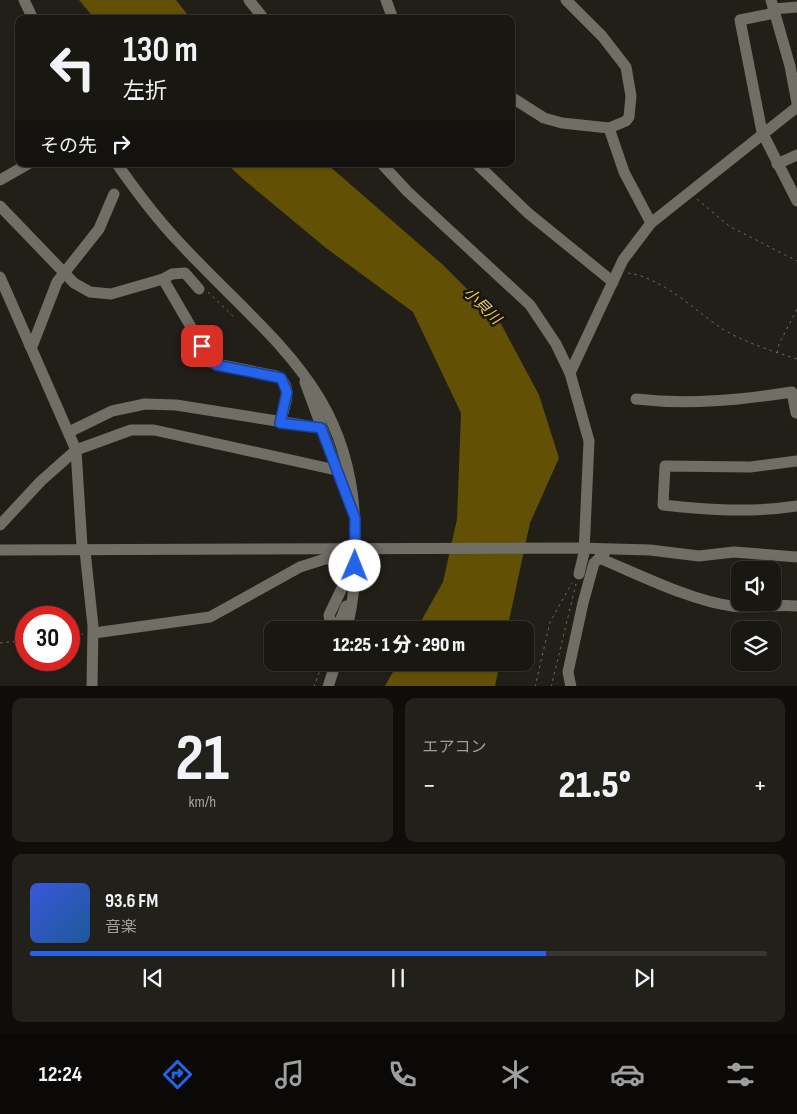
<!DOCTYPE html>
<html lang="ja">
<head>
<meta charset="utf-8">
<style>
  :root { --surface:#191712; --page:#22201b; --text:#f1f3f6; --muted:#9f9f9f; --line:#373632; --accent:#2563eb }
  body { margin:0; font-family:"Sofia Sans Condensed","Noto Sans JP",sans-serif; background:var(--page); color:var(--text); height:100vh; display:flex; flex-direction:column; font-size:19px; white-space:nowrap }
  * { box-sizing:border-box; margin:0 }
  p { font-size:16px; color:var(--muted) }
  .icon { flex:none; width:28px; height:28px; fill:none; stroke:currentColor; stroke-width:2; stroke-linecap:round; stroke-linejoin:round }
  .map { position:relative; height:686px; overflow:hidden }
  .drawer { display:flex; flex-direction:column; gap:12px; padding:12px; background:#0e0d0a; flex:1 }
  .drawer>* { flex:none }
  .banner { position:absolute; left:15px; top:15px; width:500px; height:152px; border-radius:10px; box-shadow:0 1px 4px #0004,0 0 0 1px var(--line); background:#191712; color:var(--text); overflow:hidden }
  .fabs { position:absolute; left:731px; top:561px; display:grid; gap:10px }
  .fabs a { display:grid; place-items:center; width:50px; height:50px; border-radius:10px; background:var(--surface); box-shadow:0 1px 4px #0004,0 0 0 1px var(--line); font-size:25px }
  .speed { position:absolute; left:15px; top:606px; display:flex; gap:10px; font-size:25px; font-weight:700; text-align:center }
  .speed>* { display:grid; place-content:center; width:65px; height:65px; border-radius:50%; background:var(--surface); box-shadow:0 1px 4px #0004,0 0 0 1px var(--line); line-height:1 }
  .speed .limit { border:8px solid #d22; background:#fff; color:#111 }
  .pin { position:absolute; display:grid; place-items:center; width:42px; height:42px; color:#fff; margin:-21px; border-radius:10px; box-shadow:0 2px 8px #0006 }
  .me { position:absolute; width:55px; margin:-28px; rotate:1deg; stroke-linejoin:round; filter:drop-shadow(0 0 4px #0008) }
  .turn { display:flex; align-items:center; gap:18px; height:105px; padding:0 25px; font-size:22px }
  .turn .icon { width:65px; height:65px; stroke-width:2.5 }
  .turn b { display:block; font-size:35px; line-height:42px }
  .then { display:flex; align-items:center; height:48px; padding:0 25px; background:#0003; gap:10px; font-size:19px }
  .big { font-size:38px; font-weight:800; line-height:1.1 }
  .drawer .widget { flex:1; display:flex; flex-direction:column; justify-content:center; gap:8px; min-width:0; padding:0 18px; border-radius:10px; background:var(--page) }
  .drawer .dial { align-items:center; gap:0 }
  .dial b { font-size:65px; line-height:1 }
  .song { display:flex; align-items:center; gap:15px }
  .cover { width:60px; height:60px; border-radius:8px; background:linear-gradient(135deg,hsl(230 70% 55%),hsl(210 70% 35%)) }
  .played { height:5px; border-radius:2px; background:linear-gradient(90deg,var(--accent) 70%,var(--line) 70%) }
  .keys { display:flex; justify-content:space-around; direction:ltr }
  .heat { display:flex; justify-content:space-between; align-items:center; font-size:28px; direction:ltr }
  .drawer .tiles { flex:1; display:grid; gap:12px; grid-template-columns:1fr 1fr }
  .widget:last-child { grid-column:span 2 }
  .trip { position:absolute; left:264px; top:621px; width:270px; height:50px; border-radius:10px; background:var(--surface); box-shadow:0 1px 4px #0004,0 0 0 1px var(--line); font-weight:800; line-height:50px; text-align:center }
  .tab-bar { display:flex; height:80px; justify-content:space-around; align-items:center; background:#0a0907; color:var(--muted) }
  .tab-bar .icon { width:35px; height:35px }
  .tab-bar .current { color:var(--accent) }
  .tab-bar b { font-size:22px; color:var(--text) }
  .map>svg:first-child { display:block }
  .water { fill:#625004 }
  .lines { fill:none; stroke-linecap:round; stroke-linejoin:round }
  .path { stroke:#6e6c65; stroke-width:1; stroke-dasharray:2.5 4; stroke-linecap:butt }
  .minor { stroke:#706e65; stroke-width:11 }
  .route-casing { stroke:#184099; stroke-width:12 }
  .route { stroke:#2563eb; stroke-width:9 }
  .labels { text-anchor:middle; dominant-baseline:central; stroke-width:5; stroke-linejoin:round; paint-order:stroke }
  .water-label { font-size:15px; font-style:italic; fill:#efcd57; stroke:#18160f }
</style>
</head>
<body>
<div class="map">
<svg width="797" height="687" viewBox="0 0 797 687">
  <rect width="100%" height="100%" fill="#211f18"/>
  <!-- water -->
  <g class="water">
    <path d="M79,0H176L191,19H95Z"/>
    <path d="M227,164H327L442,264L500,322L539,395L559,458L530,523L507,630H416L443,582L457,519L461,413L413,312L326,248L243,179Z"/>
    <path d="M398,663V662L500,663L495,686H385Z"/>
  </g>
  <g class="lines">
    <!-- path -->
    <g class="path">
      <path d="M697,199L729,226L797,261"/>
      <path d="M628,273C663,278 693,309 721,328C743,342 772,351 797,359"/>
      <path d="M208,292L236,319"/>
      <path d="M777,353L779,344L797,309"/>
      <path d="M69,635L83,634"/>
      <path d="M0,643L26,640"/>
      <path d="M314,687L323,662"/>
      <path d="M535,687L550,622L572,583"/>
      <path d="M551,687L576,584"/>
    </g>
    <!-- minor -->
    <g class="minor">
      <path d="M24,0L33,19"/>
      <path d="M249,0L264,19"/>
      <path d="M386,0L393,19"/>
      <path d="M771,0L790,66L797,103"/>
      <path d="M774,9L797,7"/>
      <path d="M775,13L740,20L762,132L797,201"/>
      <path d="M511,97L544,118L562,123L609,128L626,121L629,117L631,96L626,67L602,36L566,0"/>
      <path d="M609,128L624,172L651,223"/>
      <path d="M117,164C136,191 155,217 178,241C268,339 357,390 355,540C355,570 355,601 346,630"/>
      <path d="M382,164L407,191L530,305L556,344L570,373L589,441L584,553L579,574"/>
      <path d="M477,164L528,213L613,282"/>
      <path d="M777,164L797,155"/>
      <path d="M0,180L28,164"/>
      <path d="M0,206L74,283L90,292L111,294L163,279L172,274L185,273L199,289"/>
      <path d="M0,277L76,450L82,546L85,551L93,626L92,687"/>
      <path d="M163,279L212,363L276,376C295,385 284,408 280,423"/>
      <path d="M30,346L33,344L57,282L99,229L114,194"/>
      <path d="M570,373L623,260L651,223L797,107"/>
      <path d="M305,382L351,507"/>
      <path d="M636,399C689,405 740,400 792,392L796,413"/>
      <path d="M69,432L112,411L145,404L176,405L321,428"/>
      <path d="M797,461L750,467L665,466L663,505C709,510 752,513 797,506"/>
      <path d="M0,525L41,481L76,450L131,430H154L336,470"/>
      <path d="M0,550L578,548L650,550L699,556L734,552L797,557"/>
      <path d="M599,558C638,574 691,601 732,606C754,609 775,604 797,606"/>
      <path d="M94,633L210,617L300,567L325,559H340L344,564V584L329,615L330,621L338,626L346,606"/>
      <path d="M328,687L336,662"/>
      <path d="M571,687L568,672L583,603L594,563L604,554"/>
    </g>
  </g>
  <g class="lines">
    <!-- route casing -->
    <g class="route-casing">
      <path id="route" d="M202,346L210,360L216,365L281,378L287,392L280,423L321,428L355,518V566"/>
    </g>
    <!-- route -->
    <use href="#route" class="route"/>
  </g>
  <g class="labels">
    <!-- water labels -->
    <g class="water-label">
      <text transform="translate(482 306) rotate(44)">小貝川</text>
    </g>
  </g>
</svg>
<div class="fabs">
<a><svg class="icon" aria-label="sound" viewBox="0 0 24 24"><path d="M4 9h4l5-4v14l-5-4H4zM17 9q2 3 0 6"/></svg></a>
<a><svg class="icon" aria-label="layers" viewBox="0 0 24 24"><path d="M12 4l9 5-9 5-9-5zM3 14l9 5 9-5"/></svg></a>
</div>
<div class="speed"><div class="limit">30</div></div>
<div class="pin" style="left:202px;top:346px;background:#d93025"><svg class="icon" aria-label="arrive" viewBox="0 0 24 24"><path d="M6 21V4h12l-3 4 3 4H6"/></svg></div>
<svg class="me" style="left:355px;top:566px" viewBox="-20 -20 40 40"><circle r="19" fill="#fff"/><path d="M0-13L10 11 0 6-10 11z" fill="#2563eb"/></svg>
<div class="trip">12:25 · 1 分 · 290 m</div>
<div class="banner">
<div class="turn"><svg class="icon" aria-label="left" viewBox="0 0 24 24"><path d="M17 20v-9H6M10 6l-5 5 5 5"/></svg><div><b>130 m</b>左折</div></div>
<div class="then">その先<svg class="icon" aria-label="right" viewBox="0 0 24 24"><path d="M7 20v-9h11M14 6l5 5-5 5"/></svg></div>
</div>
</div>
<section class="drawer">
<div class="tiles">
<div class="widget dial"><b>21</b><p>km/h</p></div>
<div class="widget"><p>エアコン</p>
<div class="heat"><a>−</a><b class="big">21.5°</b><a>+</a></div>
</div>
<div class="widget">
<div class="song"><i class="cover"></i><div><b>93.6 FM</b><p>音楽</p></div></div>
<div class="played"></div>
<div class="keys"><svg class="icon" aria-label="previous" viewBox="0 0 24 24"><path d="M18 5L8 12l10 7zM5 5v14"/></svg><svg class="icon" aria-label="pause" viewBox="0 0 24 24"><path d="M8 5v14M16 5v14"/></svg><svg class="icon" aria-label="next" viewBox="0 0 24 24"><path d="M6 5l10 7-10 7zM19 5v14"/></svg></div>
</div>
</div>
</section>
<nav class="tab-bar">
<b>12:24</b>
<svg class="icon current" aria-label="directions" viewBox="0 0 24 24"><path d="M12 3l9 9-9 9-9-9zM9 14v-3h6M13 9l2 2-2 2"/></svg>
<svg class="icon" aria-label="music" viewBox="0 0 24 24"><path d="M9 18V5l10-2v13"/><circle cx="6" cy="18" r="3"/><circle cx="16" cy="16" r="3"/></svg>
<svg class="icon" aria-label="phone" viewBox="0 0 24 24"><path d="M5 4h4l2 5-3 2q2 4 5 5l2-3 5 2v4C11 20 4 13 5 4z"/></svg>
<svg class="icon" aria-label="climate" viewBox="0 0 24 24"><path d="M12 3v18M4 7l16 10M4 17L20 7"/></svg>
<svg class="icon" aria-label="car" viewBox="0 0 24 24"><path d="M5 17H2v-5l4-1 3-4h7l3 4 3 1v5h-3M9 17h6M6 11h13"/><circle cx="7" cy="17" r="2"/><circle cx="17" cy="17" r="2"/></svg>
<svg class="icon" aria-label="filters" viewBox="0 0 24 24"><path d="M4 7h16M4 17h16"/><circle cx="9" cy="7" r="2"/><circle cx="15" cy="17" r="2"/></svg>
</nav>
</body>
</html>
